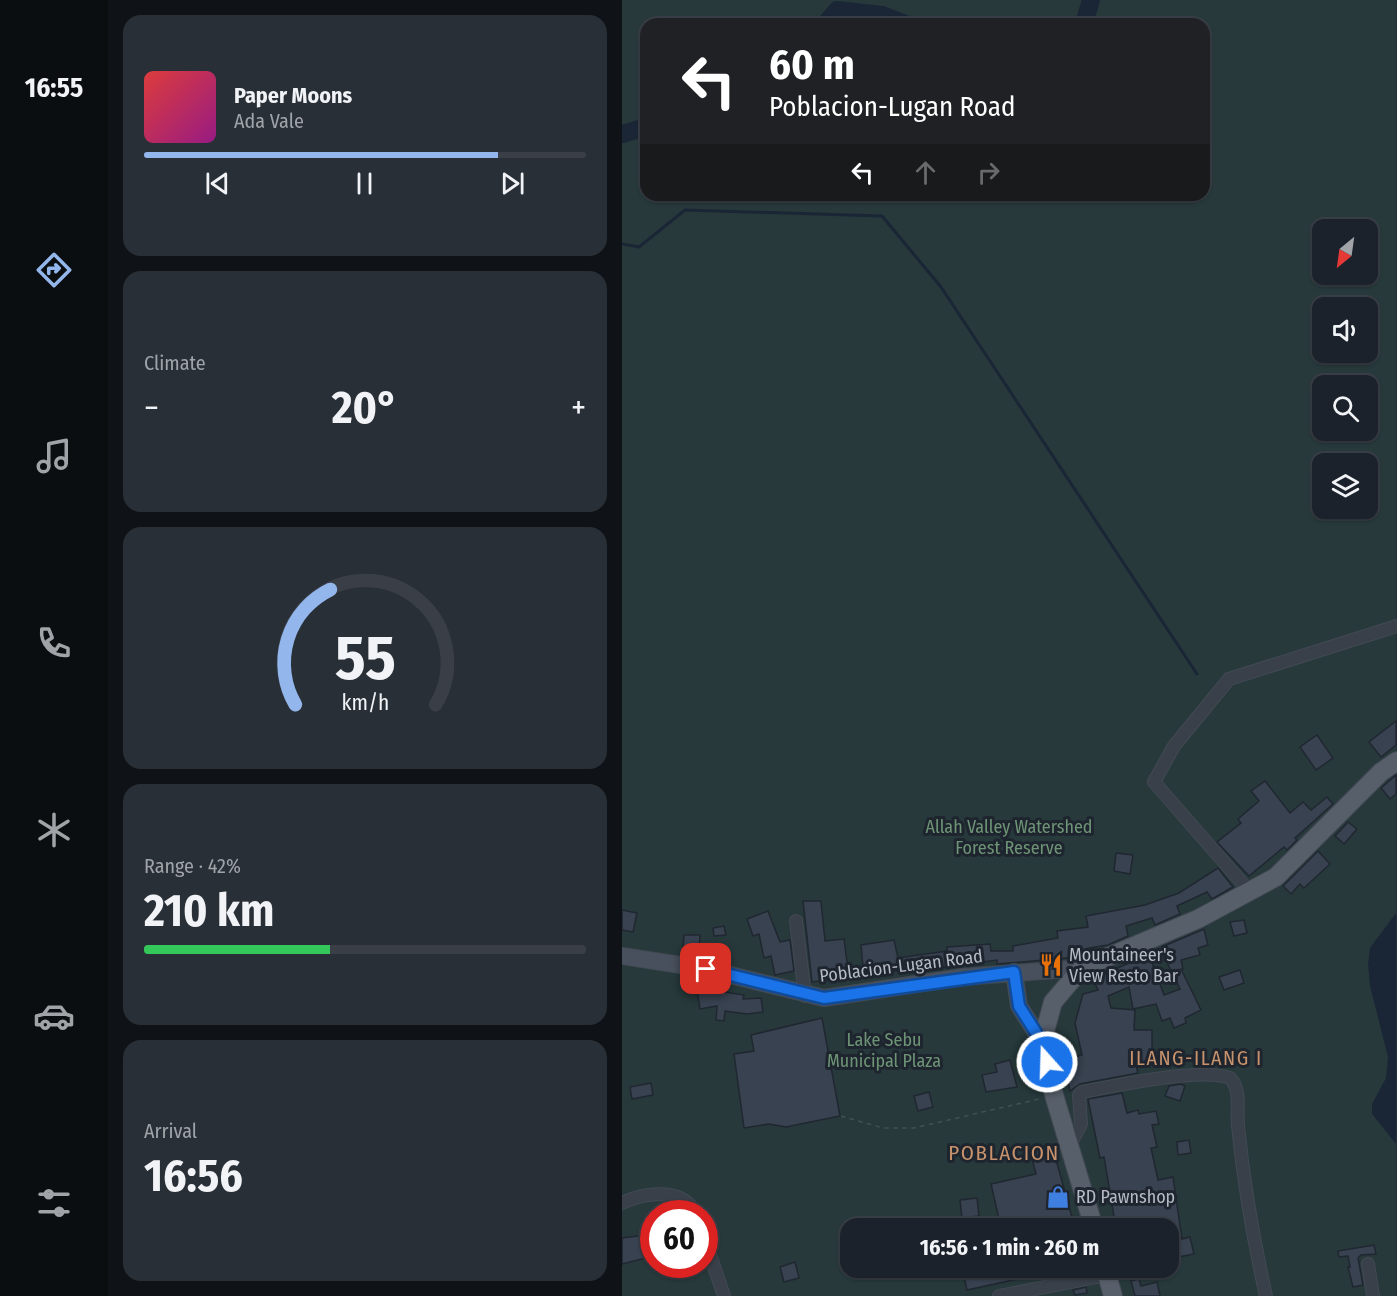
<!DOCTYPE html>
<html lang="en">
<head>
<meta charset="utf-8">
<style>
  :root { --surface:#1c222b; --page:#292f37; --text:#f1f3f6; --muted:#a0a4a9; --line:#3a3f47; --accent:#93b7ec }
  body { margin:0; font-family:"Fira Sans Condensed",sans-serif; background:var(--page); color:var(--text); height:100vh; display:flex; flex-direction:column; font-size:22px; white-space:nowrap }
  * { box-sizing:border-box; margin:0 }
  p { font-size:20px; color:var(--muted) }
  .icon { flex:none; width:33px; height:33px; fill:none; stroke:currentColor; stroke-width:2; stroke-linecap:round; stroke-linejoin:round }
  .map { position:relative; flex:1; overflow:hidden }
  .details { display:flex; flex-direction:column; gap:15px; padding:15px; background:#0f1318; width:514px }
  .details>* { flex:none }
  .guide { position:absolute; left:18px; top:18px; width:570px; height:183px; border-radius:18px; box-shadow:0 2px 4px #0004,0 0 0 2px var(--line); background:#202124; color:#fff; overflow:hidden }
  .needle { width:39px; rotate:209deg }
  .tools { position:absolute; left:690px; top:219px; display:grid; gap:12px }
  .tools a { display:grid; place-items:center; width:66px; height:66px; border-radius:12px; background:var(--surface); box-shadow:0 2px 4px #0004,0 0 0 2px var(--line); font-size:30px }
  .speed { position:absolute; left:18px; top:1200px; display:flex; gap:12px; font-size:30px; font-weight:700; text-align:center }
  .speed>* { display:grid; place-content:center; width:78px; height:78px; border-radius:50%; background:var(--surface); box-shadow:0 2px 4px #0004,0 0 0 2px var(--line); line-height:1 }
  .speed .limit { border:9px solid #d22; background:#fff; color:#111 }
  .pin { position:absolute; display:grid; place-items:center; width:51px; height:51px; color:#fff; margin:-26px; border-radius:12px; box-shadow:0 3px 9px #0006 }
  .me { position:absolute; width:66px; margin:-33px; rotate:340deg; stroke-linejoin:round; filter:drop-shadow(0 0 4px #0008) }
  .turn { display:flex; align-items:center; gap:21px; height:126px; padding:0 30px; font-size:27px }
  .turn .icon { width:78px; height:78px; stroke-width:2.5 }
  .turn b { display:block; font-size:42px; line-height:51px }
  .lanes { display:flex; align-items:center; height:57px; padding:0 30px; background:#0003; justify-content:center; gap:30px; direction:ltr }
  .lanes .off { opacity:.35 }
  .big { font-size:45px; font-weight:700; line-height:1.1 }
  .details .tile { flex:1; display:flex; flex-direction:column; justify-content:center; gap:9px; min-width:0; padding:0 21px; border-radius:18px; background:var(--page) }
  .details .dial { align-items:center; gap:0 }
  .dial svg { height:156px; overflow:visible; fill:none; stroke:var(--line); stroke-width:7; stroke-linecap:round; text-anchor:middle }
  .dial text { fill:var(--text); stroke:none }
  .song { display:flex; align-items:center; gap:18px }
  .cover { width:72px; height:72px; border-radius:9px; background:linear-gradient(135deg,hsl(0 70% 55%),hsl(310 70% 35%)) }
  .played { height:6px; border-radius:3px; background:linear-gradient(90deg,var(--accent) 80%,var(--line) 80%) }
  .keys { display:flex; justify-content:space-around; direction:ltr }
  .heat { display:flex; justify-content:space-between; align-items:center; font-size:33px; direction:ltr }
  .charge { height:9px; border-radius:4px; background:linear-gradient(90deg,#34c759 42%,var(--line) 0) }
  .trip { position:absolute; left:218px; top:1218px; width:339px; height:60px; border-radius:18px; background:var(--surface); box-shadow:0 2px 4px #0004,0 0 0 2px var(--line); font-weight:700; line-height:60px; text-align:center }
  main { display:flex; flex:1; min-height:0 }
  .tabs { display:flex; flex-direction:column; width:108px; justify-content:space-around; align-items:center; background:#0b0e11; color:var(--muted) }
  .tabs .icon { width:42px; height:42px }
  .tabs .active { color:var(--accent) }
  .tabs b { font-size:27px; color:var(--text) }
  .map>svg:first-child { display:block }
  .green { fill:#27393b; fill-rule:evenodd }
  .water { fill:#1a2636 }
  .lines { fill:none; stroke-linecap:round; stroke-linejoin:round }
  .stream { stroke:#1a2636; stroke-width:3 }
  .river { stroke:#1a2636; stroke-width:18 }
  .building { fill:#384250; stroke:#202731; stroke-width:1.5 }
  .street-casing { stroke:#424953; stroke-width:14 }
  .secondary-casing { stroke:#424953; stroke-width:18 }
  .primary-casing { stroke:#424953; stroke-width:20 }
  .path { stroke:#405253; stroke-width:1.5; stroke-dasharray:4.5 4.5; stroke-linecap:butt }
  .street { stroke:#39404a; stroke-width:12 }
  .secondary { stroke:#47505c; stroke-width:16 }
  .primary { stroke:#575f6a; stroke-width:18 }
  .route-casing { stroke:#114b97; stroke-width:15 }
  .route { stroke:#1a73e8; stroke-width:10 }
  .labels { text-anchor:middle; dominant-baseline:central; stroke-width:6; stroke-linejoin:round; paint-order:stroke }
  .park-label { font-size:18px; fill:#6e9476; stroke:#1e252f }
  .poi-label { font-size:18px; fill:#b4bbc5; stroke:#1e252f; text-anchor:start }
  .street-label { font-size:18px; fill:#b4bbc5; stroke:#1e252f }
  .neighbourhood-label { font-size:20px; letter-spacing:1.5px; fill:#c8936c; stroke:#1e252f }
  .quarter-label { font-size:21px; letter-spacing:1.5px; fill:#c8936c; stroke:#1e252f }
</style>
</head>
<body>
<main>
<nav class="tabs">
<b>16:55</b>
<svg class="icon active" aria-label="directions" viewBox="0 0 24 24"><path d="M12 3l9 9-9 9-9-9zM9 14v-3h6M13 9l2 2-2 2"/></svg>
<svg class="icon" aria-label="music" viewBox="0 0 24 24"><path d="M9 18V5l10-2v13"/><circle cx="6" cy="18" r="3"/><circle cx="16" cy="16" r="3"/></svg>
<svg class="icon" aria-label="phone" viewBox="0 0 24 24"><path d="M5 4h4l2 5-3 2q2 4 5 5l2-3 5 2v4C11 20 4 13 5 4z"/></svg>
<svg class="icon" aria-label="climate" viewBox="0 0 24 24"><path d="M12 3v18M4 7l16 10M4 17L20 7"/></svg>
<svg class="icon" aria-label="car" viewBox="0 0 24 24"><path d="M5 17H2v-5l4-1 3-4h7l3 4 3 1v5h-3M9 17h6M6 11h13"/><circle cx="7" cy="17" r="2"/><circle cx="17" cy="17" r="2"/></svg>
<svg class="icon" aria-label="filters" viewBox="0 0 24 24"><path d="M4 7h16M4 17h16"/><circle cx="9" cy="7" r="2"/><circle cx="15" cy="17" r="2"/></svg>
</nav>
<section class="details">
<div class="tile">
<div class="song"><i class="cover"></i><div><b>Paper Moons</b><p>Ada Vale</p></div></div>
<div class="played"></div>
<div class="keys"><svg class="icon" aria-label="previous" viewBox="0 0 24 24"><path d="M18 5L8 12l10 7zM5 5v14"/></svg><svg class="icon" aria-label="pause" viewBox="0 0 24 24"><path d="M8 5v14M16 5v14"/></svg><svg class="icon" aria-label="next" viewBox="0 0 24 24"><path d="M6 5l10 7-10 7zM19 5v14"/></svg></div>
</div>
<div class="tile"><p>Climate</p>
<div class="heat"><a>−</a><b class="big">20°</b><a>+</a></div>
</div>
<div class="tile dial"><svg viewBox="0 0 100 80">
<path d="M14 69A42 42 0 1 1 86 69"/>
<path d="M14 69A42 42 0 0 1 32 10" stroke="#93b7ec"/>
<text x="50" y="56" font-size="32" font-weight="700">55</text>
<text x="50" y="72" font-size="11">km/h</text>
</svg></div>
<div class="tile"><p>Range · 42%</p><b class="big">210 km</b><div class="charge"></div></div>
<div class="tile"><p>Arrival</p><b class="big">16:56</b></div>
</section>
<div class="map">
<svg width="775" height="1296" viewBox="0 0 775 1296">
  <rect width="100%" height="100%" fill="#252e39"/>
  <!-- green -->
  <path class="green" d="M0,0H774V1296H0ZM24,24H582V195H24ZM700,230H746V274H700ZM700,308H746V352H700ZM700,386H746V430H700ZM700,464H746V508H700ZM32,1214H82V1264H32ZM228,1228H546V1268H228Z"/>
  <!-- water -->
  <path class="water" d="M774,913V1144L750,1114V1104L764,1078L766,1057L748,986L746,964L748,948Z"/>
  <g class="lines">
    <!-- stream -->
    <path class="stream" d="M0,244L17,247L63,210L260,216L319,287L575,674"/>
    <!-- river -->
    <g class="river">
      <path d="M203,24L215,10L260,15L283,24"/>
      <path d="M462,24L469,0"/>
      <path d="M0,134L24,127"/>
    </g>
  </g>
  <!-- building -->
  <g class="building">
    <path d="M774,721V745L759,757L747,742Z"/>
    <path d="M695,735L711,758L694,770L678,747Z"/>
    <path d="M774,775V794L768,799L759,788Z"/>
    <path d="M643,781L668,813L681,802L689,810L705,797L711,804L673,838L675,840L665,850L662,847L627,876L595,842L619,823L616,819L637,801L629,791Z"/>
    <path d="M726,822L735,829L722,844L713,836Z"/>
    <path d="M696,851L708,864L682,888L678,884L669,894L661,886Z"/>
    <path d="M494,853L511,855L508,874L492,871Z"/>
    <path d="M596,868L611,887L590,899L585,892L555,906L558,914L533,925L530,918L504,926L506,936L486,945L466,948L467,953L457,957L375,964V960L293,971L292,967L242,978L239,945L272,940L276,958L325,951V947L368,944L369,951H391V946L436,938L435,931L466,927L464,916L523,905L557,893Z"/>
    <path d="M181,901H199L203,941L222,939L227,977L190,982Z"/>
    <path d="M0,910L15,913L11,932L0,930Z"/>
    <path d="M146,911L158,942L168,940L172,971L153,975L149,956L142,958L137,934L131,936L125,919Z"/>
    <path d="M622,920L625,933L612,936L608,922Z"/>
    <path d="M102,926L104,935L92,936L91,928Z"/>
    <path d="M582,929L586,945L576,948L578,955L559,960L561,969H559L579,1010L563,1018L564,1023L552,1028L548,1018L540,1021L534,1004L511,1009L507,987L486,996L489,1008L513,1010L512,1030H530V1047L535,1058L514,1066L516,1073L458,1084L448,1091L441,1059L460,1055L453,1023L461,994L476,990L471,979L527,954L542,995L558,989L539,950L543,949L542,946Z"/>
    <path d="M62,935H78L77,949H61Z"/>
    <path d="M618,970L622,983L602,990L597,977Z"/>
    <path d="M90,988V990L122,995L121,999L139,998L141,1012L125,1014L103,1011L102,1021L94,1020L95,1006L78,1009L75,990Z"/>
    <path d="M200,1018L218,1116L164,1127L147,1124L122,1128L112,1054L132,1051L129,1035Z"/>
    <path d="M388,1060L395,1087L364,1092L360,1075L375,1072L373,1064Z"/>
    <path d="M29,1083L31,1095L10,1099L8,1087Z"/>
    <path d="M559,1084L563,1086L558,1101L543,1096L547,1086Z"/>
    <path d="M307,1092L311,1107L296,1111L292,1096Z"/>
    <path d="M500,1093L505,1113L516,1110L517,1114L534,1111L537,1124L530,1125L535,1147L529,1148L536,1180L551,1177L560,1239L568,1237L572,1254L546,1259V1228H494L482,1157L478,1158L466,1099Z"/>
    <path d="M567,1140L569,1153L556,1155L555,1142Z"/>
    <path d="M430,1145L453,1228H379L369,1184L414,1174L408,1151Z"/>
    <path d="M355,1198L357,1216L340,1218L338,1200Z"/>
    <path d="M32,1234V1256L0,1264V1238Z"/>
    <path d="M752,1245L754,1254L739,1255L736,1258L741,1285L731,1287L726,1267H728L726,1256L717,1257L716,1251Z"/>
    <path d="M173,1262L177,1278L162,1282L158,1267Z"/>
    <path d="M362,1268H432V1271L345,1290L341,1272Z"/>
    <path d="M517,1279L519,1286L535,1282L538,1296H513L509,1281Z"/>
    <path d="M464,1287L465,1293L453,1295L451,1290Z"/>
  </g>
  <g class="lines">
    <!-- street casing -->
    <g class="street-casing">
      <g id="street">
        <path d="M628,892L532,782L552,746L607,679L775,626"/>
        <path d="M174,921L183,996"/>
        <path d="M448,1145L459,1124L457,1095L460,1092C492,1086 579,1067 608,1078C620,1090 614,1111 616,1126C622,1186 631,1238 644,1296"/>
        <path d="M0,1203C23,1192 61,1187 74,1214"/>
        <path d="M82,1237L102,1296"/>
        <path d="M746,1264L751,1296"/>
        <path d="M377,1296L485,1275"/>
      </g>
    </g>
    <!-- secondary casing -->
    <g class="secondary-casing">
      <g id="secondary">
        <path d="M0,956L84,969L202,998L341,977L460,968"/>
        <path d="M392,972L397,1006L420,1042"/>
      </g>
    </g>
    <!-- primary casing -->
    <g class="primary-casing">
      <g id="primary">
        <path d="M472,1228L432,1095L420,1042L431,1002L460,968L576,919L654,877L759,772L775,761"/>
        <path d="M483,1268L491,1296"/>
      </g>
    </g>
    <!-- path -->
    <path class="path" d="M219,1116L261,1128H292L417,1099"/>
    <!-- street -->
    <use href="#street" class="street"/>
    <!-- secondary -->
    <use href="#secondary" class="secondary"/>
    <!-- primary -->
    <use href="#primary" class="primary"/>
  </g>
  <g class="lines">
    <!-- route casing -->
    <g class="route-casing">
      <path id="route" d="M84,969L202,998L392,972L397,1006L420,1042L425,1062"/>
    </g>
    <!-- route -->
    <use href="#route" class="route"/>
  </g>
  <!-- icons -->
  <defs>
    <g id="restaurant-bare" transform="scale(1.8)"><path d="M-5-6h1v4h1v-4h1v4h1v-4h1v5L-1.5 .5V6h-2V.5L-5-1ZM5-6V6H3V1.5H1.5Q1.5-4 5-6Z" fill="#e8710a" stroke="#1e252f" stroke-width="2.5" paint-order="stroke"/></g>
    <g id="shop-bare" transform="scale(1.8)"><path d="M-5-2.5h2.3a2.7 3.5 0 0 1 5.4 0H5L5.5 6h-11ZM-1.5-2.5h3a1.5 2.3 0 0 0-3 0Z" fill="#3f7fe0" stroke="#1e252f" stroke-width="2.5" paint-order="stroke"/></g>
  </defs>
  <g fill-rule="evenodd">
    <use href="#restaurant-bare" x="429" y="965"/>
    <use href="#shop-bare" x="436" y="1197"/>
  </g>
  <g class="labels">
    <!-- park labels -->
    <g class="park-label">
      <text x="387" y="827">Allah Valley Watershed<tspan x="387" dy="21">Forest Reserve</tspan></text>
      <text x="262" y="1040">Lake Sebu<tspan x="262" dy="21">Municipal Plaza</tspan></text>
    </g>
    <!-- poi labels -->
    <g class="poi-label">
      <text x="447" y="955">Mountaineer's<tspan x="447" dy="21">View Resto Bar</tspan></text>
      <text x="454" y="1197">RD Pawnshop</text>
    </g>
    <!-- street labels -->
    <g class="street-label">
      <text transform="translate(279 966) rotate(-7)">Poblacion-Lugan Road</text>
    </g>
    <!-- neighbourhood labels -->
    <g class="neighbourhood-label">
      <text x="574" y="1058">ILANG-ILANG I</text>
    </g>
    <!-- quarter labels -->
    <g class="quarter-label">
      <text x="382" y="1153">POBLACION</text>
    </g>
  </g>
</svg>
<div class="tools">
<a><svg class="needle" viewBox="-14 -14 28 28"><path d="M0-13l5 13h-10z" fill="#e53935"/><path d="M0 13l5-13h-10z" fill="#a0a4a9"/></svg></a>
<a><svg class="icon" aria-label="sound" viewBox="0 0 24 24"><path d="M4 9h4l5-4v14l-5-4H4zM17 9q2 3 0 6"/></svg></a>
<a><svg class="icon" aria-label="search" viewBox="0 0 24 24"><circle cx="10" cy="10" r="6"/><path d="M15 15l6 6"/></svg></a>
<a><svg class="icon" aria-label="layers" viewBox="0 0 24 24"><path d="M12 4l9 5-9 5-9-5zM3 14l9 5 9-5"/></svg></a>
</div>
<div class="speed"><div class="limit">60</div></div>
<div class="pin" style="left:84px;top:969px;background:#d93025"><svg class="icon" aria-label="arrive" viewBox="0 0 24 24"><path d="M6 21V4h12l-3 4 3 4H6"/></svg></div>
<svg class="me" style="left:425px;top:1062px" viewBox="-20 -20 40 40"><circle r="17" fill="#1a73e8" stroke="#fff" stroke-width="3"/><path d="M0-11L8 9 0 5-8 9z" fill="#fff"/></svg>
<div class="trip">16:56 · 1 min · 260 m</div>
<div class="guide">
<div class="turn"><svg class="icon" aria-label="left" viewBox="0 0 24 24"><path d="M17 20v-9H6M10 6l-5 5 5 5"/></svg><div><b>60 m</b>Poblacion-Lugan Road</div></div>
<div class="lanes"><svg class="icon" aria-label="left" viewBox="0 0 24 24"><path d="M17 20v-9H6M10 6l-5 5 5 5"/></svg><svg class="icon off" aria-label="ahead" viewBox="0 0 24 24"><path d="M12 20V5M6 11l6-6 6 6"/></svg><svg class="icon off" aria-label="right" viewBox="0 0 24 24"><path d="M7 20v-9h11M14 6l5 5-5 5"/></svg></div>
</div>
</div>
</main>
</body>
</html>
